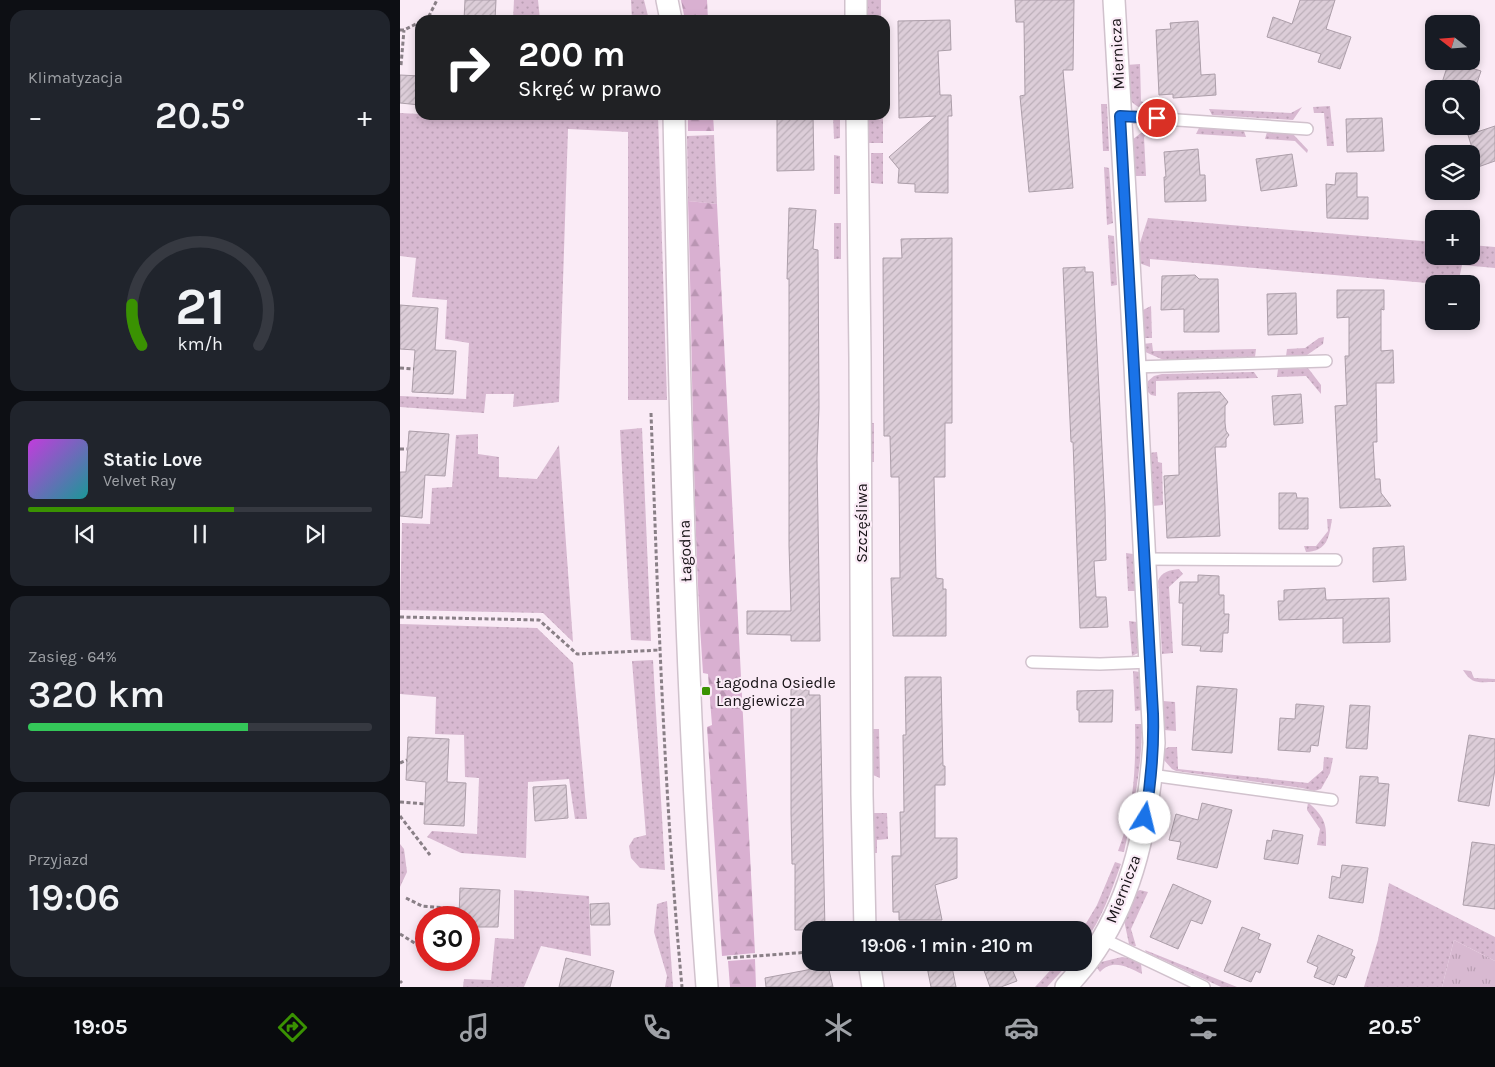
<!DOCTYPE html>
<html lang="pl">
<head>
<meta charset="utf-8">
<style>
  :root { --surface:#171b24; --page:#20242c; --text:#f1f3f6; --muted:#9ea1a6; --line:#363941; --accent:#3a9202 }
  body { margin:0; font-family:Karla,sans-serif; background:var(--page); color:var(--text); height:100vh; display:flex; flex-direction:column; font-size:19px; white-space:nowrap }
  * { box-sizing:border-box; margin:0 }
  p { font-size:16px; color:var(--muted) }
  .icon { flex:none; width:28px; height:28px; fill:none; stroke:currentColor; stroke-width:2; stroke-linecap:round; stroke-linejoin:round }
  .map { position:relative; flex:1; overflow:hidden }
  .side { display:flex; flex-direction:column; gap:10px; padding:10px; background:#0d0f14; width:400px }
  .side>* { flex:none }
  .hud { position:absolute; left:15px; top:15px; width:475px; height:105px; border-radius:15px; box-shadow:0 2px 8px #0003; background:#202124; color:#fff; overflow:hidden }
  .needle { width:32px; rotate:287deg }
  .controls { position:absolute; left:1025px; top:15px; display:grid; gap:10px }
  .controls a { display:grid; place-items:center; width:55px; height:55px; border-radius:10px; background:var(--surface); box-shadow:0 2px 8px #0003; font-size:25px }
  .speed { position:absolute; left:15px; top:906px; display:flex; gap:10px; font-size:25px; font-weight:700; text-align:center }
  .speed>* { display:grid; place-content:center; width:65px; height:65px; border-radius:50%; background:var(--surface); box-shadow:0 2px 8px #0003; line-height:1 }
  .speed .limit { border:8px solid #d22; background:#fff; color:#111 }
  .pin { position:absolute; display:grid; place-items:center; width:42px; height:42px; color:#fff; margin:-21px; border:2px solid #fff; border-radius:50%; box-shadow:0 1px 5px #0007 }
  .me { position:absolute; width:55px; margin:-28px; rotate:9deg; stroke-linejoin:round; filter:drop-shadow(0 0 4px #0008) }
  .turn { display:flex; align-items:center; gap:18px; height:105px; padding:0 20px; font-size:22px }
  .turn .icon { width:65px; height:65px; stroke-width:2.5 }
  .turn b { display:block; font-size:35px; line-height:42px }
  .big { font-size:38px; font-weight:600; line-height:1.1 }
  .side .card { flex:1; display:flex; flex-direction:column; justify-content:center; gap:8px; min-width:0; padding:0 18px; border-radius:15px; background:var(--page) }
  .side .dial { align-items:center; gap:0 }
  .dial svg { height:130px; overflow:visible; fill:none; stroke:var(--line); stroke-width:7; stroke-linecap:round; text-anchor:middle }
  .dial text { fill:var(--text); stroke:none }
  .song { display:flex; align-items:center; gap:15px }
  .cover { width:60px; height:60px; border-radius:8px; background:linear-gradient(135deg,hsl(290 70% 55%),hsl(180 70% 35%)) }
  .played { height:5px; border-radius:2px; background:linear-gradient(90deg,var(--accent) 60%,var(--line) 60%) }
  .keys { display:flex; justify-content:space-around; direction:ltr }
  .heat { display:flex; justify-content:space-between; align-items:center; font-size:28px; direction:ltr }
  .charge { height:8px; border-radius:4px; background:linear-gradient(90deg,#34c759 64%,var(--line) 0) }
  .trip { position:absolute; left:402px; top:921px; width:290px; height:50px; border-radius:15px; background:var(--surface); box-shadow:0 2px 8px #0003; font-weight:600; line-height:50px; text-align:center }
  .menu { display:flex; height:80px; justify-content:space-around; align-items:center; background:#090b0e; color:var(--muted) }
  .menu .icon { width:35px; height:35px }
  .menu .active { color:var(--accent) }
  .menu b { font-size:22px; color:var(--text) }
  main { display:flex; flex:1; min-height:0 }
  .map>svg:first-child { display:block }
  .grass { fill:url(#grass-dots) }
  .forest { fill:url(#forest-firs) }
  .park { fill:url(#park-tufts) }
  .building { fill:url(#building-hatch); stroke:#ac9ea9 }
  .lines { fill:none; stroke-linecap:round; stroke-linejoin:round }
  .service-casing { stroke:#d1c2cd; stroke-width:14 }
  .minor-casing { stroke:#d1c2cd; stroke-width:24 }
  .path { stroke:#897f86; stroke-width:3; stroke-dasharray:4 2.5; stroke-linecap:butt }
  .service { stroke:#fff; stroke-width:11 }
  .minor { stroke:#fff; stroke-width:21 }
  .route-casing { stroke:#114b97; stroke-width:12 }
  .route { stroke:#1a73e8; stroke-width:9 }
  .poi-dot { fill:#3a9202; stroke:#faebf6; stroke-width:2 }
  .labels { text-anchor:middle; dominant-baseline:central; stroke-width:4.5; stroke-linejoin:round; paint-order:stroke }
  .street-label { font-size:16px; fill:#181317; stroke:#faebf6 }
  .poi-label { font-size:16px; fill:#181317; stroke:#faebf6; text-anchor:start }
</style>
</head>
<body>
<main>
<section class="side">
<div class="card"><p>Klimatyzacja</p>
<div class="heat"><a>−</a><b class="big">20.5°</b><a>+</a></div>
</div>
<div class="card dial"><svg viewBox="0 0 100 80">
<path d="M14 69A42 42 0 1 1 86 69"/>
<path d="M14 69A42 42 0 0 1 8 44" stroke="#3a9202"/>
<text x="50" y="56" font-size="32" font-weight="700">21</text>
<text x="50" y="72" font-size="11">km/h</text>
</svg></div>
<div class="card">
<div class="song"><i class="cover"></i><div><b>Static Love</b><p>Velvet Ray</p></div></div>
<div class="played"></div>
<div class="keys"><svg class="icon" aria-label="previous" viewBox="0 0 24 24"><path d="M18 5L8 12l10 7zM5 5v14"/></svg><svg class="icon" aria-label="pause" viewBox="0 0 24 24"><path d="M8 5v14M16 5v14"/></svg><svg class="icon" aria-label="next" viewBox="0 0 24 24"><path d="M6 5l10 7-10 7zM19 5v14"/></svg></div>
</div>
<div class="card"><p>Zasięg · 64%</p><b class="big">320 km</b><div class="charge"></div></div>
<div class="card"><p>Przyjazd</p><b class="big">19:06</b></div>
</section>
<div class="map">
<svg width="1095" height="987" viewBox="0 0 1095 987">
  <defs>
    <pattern id="grass-dots" width="8" height="8" patternUnits="userSpaceOnUse" patternTransform="scale(1.25)"><rect width="8" height="8" fill="#d8b9d1"/><path d="M2 2h.1M6 6h.1" fill="none" stroke="#b99eb3" stroke-width="1.8" stroke-linecap="round"/></pattern>
    <pattern id="forest-firs" width="22" height="20" patternUnits="userSpaceOnUse" patternTransform="scale(1.25)"><rect width="22" height="20" fill="#d9b0d1"/><path d="M5 1l3.5 6h-7zM16 11l3.5 6h-7z" fill="#ba96b3"/></pattern>
    <pattern id="park-tufts" width="24" height="20" patternUnits="userSpaceOnUse" patternTransform="scale(1.25)"><rect width="24" height="20" fill="#d8b9d1"/><path d="M3 7l-1-3M5 7V3M7 7l1-3M15 17l-1-3M17 17v-4M19 17l1-3" fill="none" stroke="#b99eb3"/></pattern>
    <pattern id="building-hatch" width="6" height="6" patternUnits="userSpaceOnUse" patternTransform="scale(1.25)"><rect width="6" height="6" fill="#dccdd8"/><path d="M-1 1l2-2M0 6l6-6M5 7l2-2" fill="none" stroke="#bcafb9"/></pattern>
  </defs>
  <rect width="100%" height="100%" fill="#faebf6"/>
  <!-- grass -->
  <g class="grass">
    <path d="M114,0H138L140,20H113Z"/>
    <path d="M231,0H244L249,20H232Z"/>
    <rect x="468" y="0" width="13" height="20"/>
    <path d="M740,64L741,101L751,106L760,107V111C723,109 728,95 726,65Z"/>
    <path d="M701,104H707L709,151H703Z"/>
    <path d="M930,106L934,146H927L924,113H914L913,107Z"/>
    <path d="M902,107L893,120L812,115L809,109L891,113Z"/>
    <path d="M0,113L20,114V115L94,116L95,115H258L267,400H228V132L168,129L159,402L113,407L114,394H86L84,413L0,407V396L66,399L69,343L45,339L47,300L12,297L16,258L0,256Z"/>
    <path d="M433,115H440V138L434,139Z"/>
    <rect x="469" y="115" width="14" height="28"/>
    <path d="M751,125H757L758,131H751L744,137L746,176H734L732,140Z"/>
    <path d="M799,128L844,131L846,137L796,134Z"/>
    <path d="M867,132L892,133L908,150L907,153L895,141L865,139Z"/>
    <path d="M314,135L317,204L288,201L287,136Z"/>
    <path d="M471,153H483V184L471,183Z"/>
    <path d="M434,155L440,156V194H434Z"/>
    <path d="M704,167L709,168L713,223L707,225Z"/>
    <path d="M748,218L1034,242V256H1071V245L1095,247V268L1062,265L1058,284H1039L750,259V267L739,263L738,249Z"/>
    <rect x="434" y="223" width="7" height="36"/>
    <path d="M708,235L714,236L717,285L711,286Z"/>
    <path d="M751,306L752,338H742L741,311Z"/>
    <path d="M924,337L923,344L907,355L886,356L887,349L905,348L919,338Z"/>
    <path d="M752,343L753,351L856,349L855,357L766,361L743,351L742,344Z"/>
    <path d="M908,368L921,385V394L906,376L877,377L878,369Z"/>
    <path d="M854,372L858,378L756,381V396L751,395L747,391L748,381L754,376L762,374Z"/>
    <path d="M467,423H474V462L467,461Z"/>
    <path d="M242,428L251,641L231,640L220,430Z"/>
    <path d="M78,434V454L99,457V477L137,479L159,445L173,642L143,613L0,610L2,523L30,524L32,488L52,487L56,435Z"/>
    <path d="M757,452L758,462L762,463L763,505L752,506L749,453Z"/>
    <path d="M927,519H932C929,537 928,551 906,552L904,546H916L928,531Z"/>
    <path d="M726,553L733,554L735,591H728Z"/>
    <path d="M779,569L783,574L769,587L773,653L762,654L758,581C761,572 770,570 779,569Z"/>
    <path d="M729,621L737,622L738,653L732,656Z"/>
    <path d="M0,624L137,628L173,663L187,819H175L169,779L128,782L126,858L61,853L27,837L32,831L77,834L79,778L65,777L64,735L35,734L36,697L0,694Z"/>
    <path d="M253,660L265,870L240,868L231,858L229,846L234,838L246,835L232,661Z"/>
    <path d="M1063,670L1071,671L1074,678L1095,679V682C1079,682 1072,685 1063,670Z"/>
    <path d="M733,671L740,672L742,710L735,711Z"/>
    <path d="M763,701L775,702L776,731L764,730Z"/>
    <path d="M735,724H742C742,768 733,809 724,852L718,851C734,810 736,767 735,724Z"/>
    <path d="M472,729H479L480,778L473,775Z"/>
    <path d="M769,747H777L778,769L908,783L923,770L924,757L933,758L930,773L921,789L914,791L902,788L776,771L772,769L763,759L764,749Z"/>
    <path d="M908,802C925,818 927,823 926,846L917,845L920,829L907,810Z"/>
    <path d="M473,813H487L488,839L477,840V853H474Z"/>
    <path d="M0,844L4,849L7,872L0,887Z"/>
    <path d="M715,862L721,864C711,892 702,919 684,943V930H682L697,905Z"/>
    <path d="M989,883L1095,937V961L1054,940L1042,987H964L978,940Z"/>
    <path d="M114,890L189,896L191,956L141,946L124,987H63L64,979L91,980L95,938L114,939Z"/>
    <path d="M740,890L748,892L731,929L736,946H734L729,944L724,920L735,892Z"/>
    <path d="M267,901L273,987H265L267,976L254,932L257,904Z"/>
    <path d="M745,950L837,987H821L746,952Z"/>
    <path d="M722,957L730,958L741,963L742,974C728,967 712,958 700,972L697,968L701,962Z"/>
    <path d="M658,962L669,963L647,987H635Z"/>
    <path d="M480,963H496L497,969L481,971Z"/>
  </g>
  <!-- forest -->
  <g class="forest">
    <path d="M281,0H307L308,20H285Z"/>
    <path d="M288,115H313L314,131H288Z"/>
    <path d="M288,201L317,204L355,953L322,956L307,727L312,725L308,674L303,673C292,516 293,359 288,201Z"/>
    <path d="M355,959L356,987H330L328,961Z"/>
  </g>
  <!-- park -->
  <path class="park" d="M1054,940L1095,961V987H1042Z"/>
  <!-- building -->
  <g class="building">
    <path d="M65,0H96L95,20H64Z"/>
    <path d="M615,0H674L673,70H663L673,188L629,192L620,96L625,95L624,22H616Z"/>
    <path d="M900,0H935L926,29L951,37L940,69L918,62L921,54L867,37L873,17L892,24Z"/>
    <path d="M550,20L551,50L538,51L540,95H551L552,116H548V193L515,192V184L498,183L499,169L489,157L536,116L499,118L498,21Z"/>
    <path d="M798,21L801,75L815,74L816,95L773,98V94L759,95L756,30L771,29L770,23Z"/>
    <path d="M1049,61L1081,71L1075,89H1040Z"/>
    <path d="M0,75L20,76V105L0,103Z"/>
    <path d="M377,115H413L414,170L377,171Z"/>
    <path d="M982,118L984,151L947,152L946,119Z"/>
    <path d="M1095,126V161L1078,167L1068,135Z"/>
    <path d="M798,149L800,175H805L806,201L765,202L764,177H766L764,152Z"/>
    <path d="M892,154L897,186L861,191L856,159Z"/>
    <path d="M936,173H957V197H968V219L927,218L926,184L935,185Z"/>
    <path d="M389,208L416,210L413,249L418,250L419,408L417,458L420,641H391V635L347,634V611H391L389,546V279H387Z"/>
    <path d="M552,238V423H545V477H534L536,578L543,579V589H546V636H493L491,578H500L499,477H491L490,436H484L483,258H502L501,239Z"/>
    <path d="M685,267V272H693L705,507L706,560L694,561L696,597H706L708,627L680,628L673,442H671L663,268Z"/>
    <path d="M795,275L799,279H818L819,332H784V309L761,310L762,276Z"/>
    <path d="M937,290H984V310L981,309V351L993,350L994,383H976L977,442H973L975,479H980L981,493L991,506L940,508L935,406L947,405L945,356H949V317L937,318Z"/>
    <path d="M896,293L897,334L868,335L867,294Z"/>
    <path d="M0,305L38,308L35,350L56,351L53,394L12,392L15,350L0,349Z"/>
    <path d="M820,392L828,402L825,406V423L826,431L829,435L826,439V447H815L820,536L767,538L764,476L779,475L778,393Z"/>
    <path d="M901,394L903,423L874,425L872,396Z"/>
    <path d="M9,431L49,434L45,476L25,475L22,518L0,516V472H6Z"/>
    <path d="M879,493H896L897,498H908V529H879Z"/>
    <path d="M1004,546L1006,580L973,582V548Z"/>
    <path d="M798,575L819,576V595H824V614H829L828,633H823L822,652L800,651L801,646L782,645L783,603H779L780,582H798Z"/>
    <path d="M925,588L926,600L989,598L990,642L943,643V618L879,620L878,601H884V590Z"/>
    <path d="M505,677H541L543,766H545V785H535V838H557V878L535,885L542,920H499V912H493L492,856H501L500,812H504L503,735H506Z"/>
    <path d="M797,686L837,689L832,753L792,750Z"/>
    <path d="M391,689L409,690V695H420L425,930H395V864H392L391,813Z"/>
    <path d="M713,690L712,722H679V710H677V691Z"/>
    <path d="M896,704L924,706L918,746L911,745L910,752L878,750L880,718L895,719Z"/>
    <path d="M950,705L970,706L967,749L946,748Z"/>
    <path d="M1069,735L1095,739V769L1089,806L1058,801Z"/>
    <path d="M8,737L49,739L47,782L66,783L64,826L24,824L26,782L6,780Z"/>
    <path d="M960,776L978,777V783L989,784L985,826L956,823Z"/>
    <path d="M166,785L168,818L135,821L133,787Z"/>
    <path d="M802,803L832,810L817,868L777,859L781,842L769,840L776,814L798,820Z"/>
    <path d="M873,830L903,835L898,864L864,859L867,840L871,841Z"/>
    <path d="M1072,842L1095,845V909L1063,905Z"/>
    <path d="M942,865L968,868L963,903L929,898L932,876L940,878Z"/>
    <path d="M773,884L811,901L802,924L791,920L778,949L750,937Z"/>
    <path d="M60,888L100,890L98,927H69V918H59Z"/>
    <path d="M209,903L210,925H191L190,904Z"/>
    <path d="M842,927L860,934L858,939L871,944L860,973L856,971L851,982L824,971Z"/>
    <path d="M918,935L953,950L951,955L955,957L946,978L938,975L934,985L914,977L918,967L907,962Z"/>
    <path d="M166,958L214,971L210,987H159Z"/>
    <path d="M526,962H551L556,987H531Z"/>
    <path d="M581,962H609L617,981L601,987H590Z"/>
    <path d="M428,966L433,987H366L365,978Z"/>
  </g>
  <g class="lines">
    <!-- service casing -->
    <g class="service-casing">
      <g id="service">
        <path d="M720,116L907,129"/>
        <path d="M735,367L926,361"/>
        <path d="M745,559L936,560"/>
        <path d="M632,662L700,664L750,662"/>
        <path d="M751,775L932,800"/>
        <path d="M703,939L804,987"/>
      </g>
    </g>
    <!-- minor casing -->
    <g class="minor-casing">
      <g id="minor">
        <path d="M267,0L271,20"/>
        <path d="M456,20V0"/>
        <path d="M274,115C280,406 285,697 307,987"/>
        <path d="M457,115L460,358L462,795L465,930"/>
        <path d="M469,962L473,987"/>
        <path d="M666,987C680,971 693,956 703,938C738,879 749,811 754,743L735,367L714,0"/>
      </g>
    </g>
    <!-- path -->
    <g class="path">
      <path d="M23,20L29,16L37,0"/>
      <path d="M0,30H4L20,22"/>
      <path d="M1,65L4,30"/>
      <path d="M0,368L14,369"/>
      <path d="M251,413C258,605 264,796 282,987"/>
      <path d="M0,449H7"/>
      <path d="M0,617L139,620L177,654L260,650"/>
      <path d="M0,763L7,760"/>
      <path d="M0,802L25,804"/>
      <path d="M0,816L30,855"/>
      <path d="M6,898L22,906L59,909"/>
      <path d="M0,934L26,950"/>
      <path d="M327,958L411,952"/>
      <path d="M0,981L2,983"/>
    </g>
    <!-- service -->
    <use href="#service" class="service"/>
    <!-- minor -->
    <use href="#minor" class="minor"/>
  </g>
  <g class="lines">
    <!-- route casing -->
    <g class="route-casing">
      <path id="route" d="M745,818C751,783 754,749 753,714L720,116L757,118"/>
    </g>
    <!-- route -->
    <use href="#route" class="route"/>
  </g>
  <!-- markers -->
  <rect class="poi-dot" x="301" y="686" width="10" height="10" rx="2.5"/>
  <g class="labels">
    <!-- street labels -->
    <g class="street-label">
      <text transform="translate(717 54) rotate(-93)">Miernicza</text>
      <text transform="translate(461 523) rotate(-90)">Szczęśliwa</text>
      <text transform="translate(285 551) rotate(-92)">Łagodna</text>
      <text transform="translate(723 889) rotate(-69)">Miernicza</text>
    </g>
    <!-- poi labels -->
    <g class="poi-label">
      <text x="316" y="682">Łagodna Osiedle<tspan x="316" dy="18">Langiewicza</tspan></text>
    </g>
  </g>
</svg>
<div class="controls">
<a><svg class="needle" viewBox="-14 -14 28 28"><path d="M0-13l5 13h-10z" fill="#e53935"/><path d="M0 13l5-13h-10z" fill="#9ea1a6"/></svg></a>
<a><svg class="icon" aria-label="search" viewBox="0 0 24 24"><circle cx="10" cy="10" r="6"/><path d="M15 15l6 6"/></svg></a>
<a><svg class="icon" aria-label="layers" viewBox="0 0 24 24"><path d="M12 4l9 5-9 5-9-5zM3 14l9 5 9-5"/></svg></a>
<a>+</a>
<a>−</a>
</div>
<div class="speed"><div class="limit">30</div></div>
<div class="pin" style="left:757px;top:118px;background:#d93025"><svg class="icon" aria-label="arrive" viewBox="0 0 24 24"><path d="M6 21V4h12l-3 4 3 4H6"/></svg></div>
<svg class="me" style="left:745px;top:818px" viewBox="-20 -20 40 40"><circle r="19" fill="#fff"/><path d="M0-13L10 11 0 6-10 11z" fill="#1a73e8"/></svg>
<div class="trip">19:06 · 1 min · 210 m</div>
<div class="hud">
<div class="turn"><svg class="icon" aria-label="right" viewBox="0 0 24 24"><path d="M7 20v-9h11M14 6l5 5-5 5"/></svg><div><b>200 m</b>Skręć w prawo</div></div>
</div>
</div>
</main>
<nav class="menu">
<b>19:05</b>
<svg class="icon active" aria-label="directions" viewBox="0 0 24 24"><path d="M12 3l9 9-9 9-9-9zM9 14v-3h6M13 9l2 2-2 2"/></svg>
<svg class="icon" aria-label="music" viewBox="0 0 24 24"><path d="M9 18V5l10-2v13"/><circle cx="6" cy="18" r="3"/><circle cx="16" cy="16" r="3"/></svg>
<svg class="icon" aria-label="phone" viewBox="0 0 24 24"><path d="M5 4h4l2 5-3 2q2 4 5 5l2-3 5 2v4C11 20 4 13 5 4z"/></svg>
<svg class="icon" aria-label="climate" viewBox="0 0 24 24"><path d="M12 3v18M4 7l16 10M4 17L20 7"/></svg>
<svg class="icon" aria-label="car" viewBox="0 0 24 24"><path d="M5 17H2v-5l4-1 3-4h7l3 4 3 1v5h-3M9 17h6M6 11h13"/><circle cx="7" cy="17" r="2"/><circle cx="17" cy="17" r="2"/></svg>
<svg class="icon" aria-label="filters" viewBox="0 0 24 24"><path d="M4 7h16M4 17h16"/><circle cx="9" cy="7" r="2"/><circle cx="15" cy="17" r="2"/></svg>
<b>20.5°</b>
</nav>
</body>
</html>
